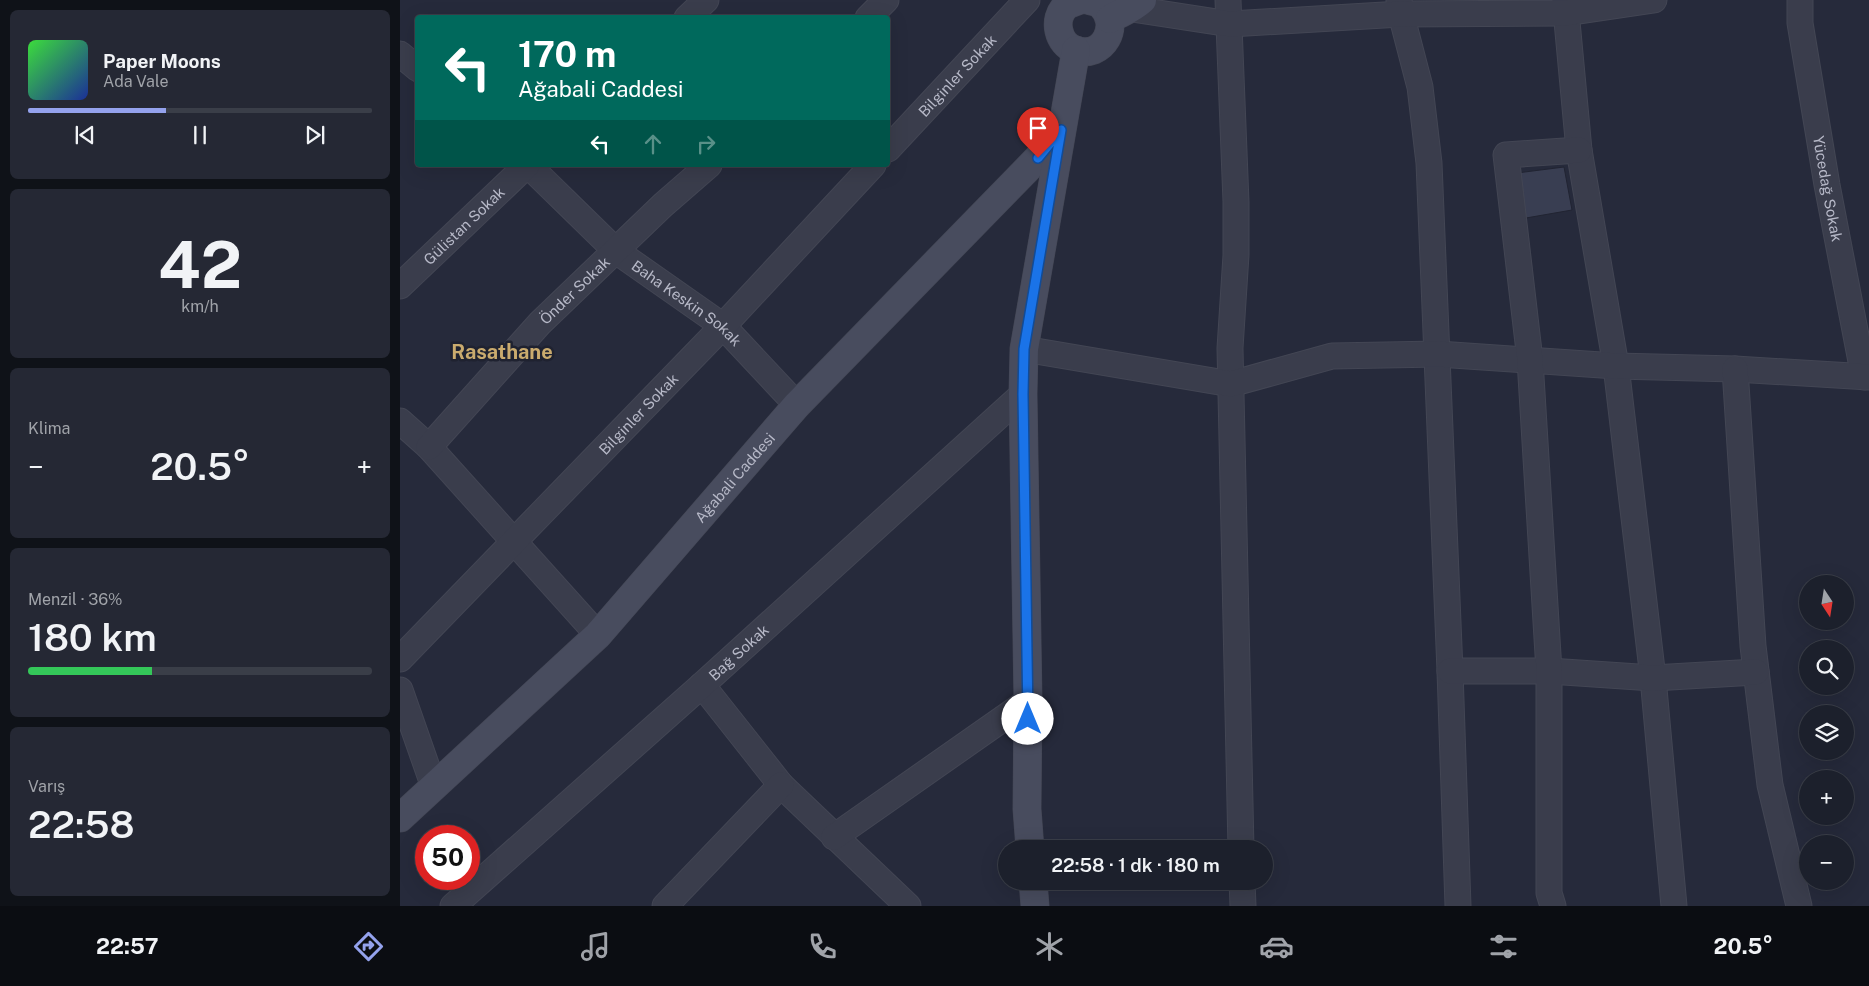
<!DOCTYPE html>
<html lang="tr">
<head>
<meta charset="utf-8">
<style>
  :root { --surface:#1c202c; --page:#252834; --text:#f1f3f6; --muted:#a0a3a9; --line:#3a3e48; --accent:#94a2ed }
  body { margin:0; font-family:"Public Sans",sans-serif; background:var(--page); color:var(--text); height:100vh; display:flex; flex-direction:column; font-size:19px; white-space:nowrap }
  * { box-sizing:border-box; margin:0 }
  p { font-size:16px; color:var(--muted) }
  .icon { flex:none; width:28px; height:28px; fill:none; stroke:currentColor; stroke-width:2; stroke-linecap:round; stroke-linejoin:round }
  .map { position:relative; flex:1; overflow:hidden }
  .sheet { display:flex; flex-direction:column; gap:10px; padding:10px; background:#0f1218; width:400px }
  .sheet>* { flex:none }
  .banner { position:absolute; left:15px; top:15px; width:475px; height:152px; border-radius:5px; box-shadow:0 5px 20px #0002,0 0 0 1px var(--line); background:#00695c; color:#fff; overflow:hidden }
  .needle { width:32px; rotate:168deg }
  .buttons { position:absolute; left:1399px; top:575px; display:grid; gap:10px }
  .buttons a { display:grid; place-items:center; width:55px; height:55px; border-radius:50%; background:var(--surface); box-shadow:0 5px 20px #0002,0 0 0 1px var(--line); font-size:25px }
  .speed { position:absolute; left:15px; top:825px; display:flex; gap:10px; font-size:25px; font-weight:700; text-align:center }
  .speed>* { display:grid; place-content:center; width:65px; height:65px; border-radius:50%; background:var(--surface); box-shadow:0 5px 20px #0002,0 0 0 1px var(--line); line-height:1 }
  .speed .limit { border:8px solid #d22; background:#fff; color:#111 }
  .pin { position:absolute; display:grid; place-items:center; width:42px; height:42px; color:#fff; margin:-51px -21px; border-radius:50% 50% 50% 0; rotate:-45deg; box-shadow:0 0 5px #0007 }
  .pin .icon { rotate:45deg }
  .me { position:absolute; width:55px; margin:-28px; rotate:0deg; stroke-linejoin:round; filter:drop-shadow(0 0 4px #0008) }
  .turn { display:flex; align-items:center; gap:18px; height:105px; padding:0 20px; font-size:22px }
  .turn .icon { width:65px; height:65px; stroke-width:2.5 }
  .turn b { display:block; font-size:35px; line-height:42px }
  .lanes { display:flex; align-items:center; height:48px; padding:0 20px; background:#0003; justify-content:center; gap:25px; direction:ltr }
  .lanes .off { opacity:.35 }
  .big { font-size:38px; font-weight:600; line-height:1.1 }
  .sheet .tile { flex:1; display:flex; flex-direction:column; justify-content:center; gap:8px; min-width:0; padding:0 18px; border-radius:8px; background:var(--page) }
  .sheet .dial { align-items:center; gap:0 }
  .dial b { font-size:65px; line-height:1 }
  .song { display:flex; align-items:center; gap:15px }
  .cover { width:60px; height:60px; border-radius:8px; background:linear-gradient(135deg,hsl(120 70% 55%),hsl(230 70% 35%)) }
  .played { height:5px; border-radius:2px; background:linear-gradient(90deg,var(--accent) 40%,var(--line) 40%) }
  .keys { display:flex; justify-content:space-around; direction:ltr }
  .heat { display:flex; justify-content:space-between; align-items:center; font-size:28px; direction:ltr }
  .charge { height:8px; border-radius:4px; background:linear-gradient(90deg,#34c759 36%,var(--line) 0) }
  .trip { position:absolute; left:598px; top:840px; width:275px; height:50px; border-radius:25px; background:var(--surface); box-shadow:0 5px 20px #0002,0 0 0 1px var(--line); font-weight:600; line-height:50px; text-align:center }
  .dock { display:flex; height:80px; justify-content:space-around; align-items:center; background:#0b0d12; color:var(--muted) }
  .dock .icon { width:35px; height:35px }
  .dock .selected { color:var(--accent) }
  .dock b { font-size:22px; color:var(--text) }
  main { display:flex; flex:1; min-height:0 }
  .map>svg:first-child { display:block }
  .building { fill:#393e52; stroke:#212432 }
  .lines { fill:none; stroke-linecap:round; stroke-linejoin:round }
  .street-casing { stroke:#434654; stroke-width:27 }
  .secondary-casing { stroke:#434654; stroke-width:29 }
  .street { stroke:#3a3d4c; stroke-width:25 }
  .secondary { stroke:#484c5e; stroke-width:28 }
  .route-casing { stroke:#114b97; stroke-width:12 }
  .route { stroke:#1a73e8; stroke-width:9 }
  .labels { text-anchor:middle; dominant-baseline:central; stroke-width:5; stroke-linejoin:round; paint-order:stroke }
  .street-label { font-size:15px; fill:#b6b8c7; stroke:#1f2230 }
  .district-label { font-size:20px; font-weight:bold; fill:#caab6e; stroke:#1f2230 }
</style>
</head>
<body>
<main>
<section class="sheet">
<div class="tile">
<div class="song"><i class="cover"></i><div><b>Paper Moons</b><p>Ada Vale</p></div></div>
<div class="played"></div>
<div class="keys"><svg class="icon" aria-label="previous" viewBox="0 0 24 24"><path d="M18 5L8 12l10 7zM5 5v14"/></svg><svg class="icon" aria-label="pause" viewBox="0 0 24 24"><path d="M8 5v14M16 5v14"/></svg><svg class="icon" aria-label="next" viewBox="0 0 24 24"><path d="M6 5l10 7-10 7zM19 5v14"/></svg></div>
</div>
<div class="tile dial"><b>42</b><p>km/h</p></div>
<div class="tile"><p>Klima</p>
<div class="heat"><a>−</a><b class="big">20.5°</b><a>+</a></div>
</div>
<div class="tile"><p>Menzil · 36%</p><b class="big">180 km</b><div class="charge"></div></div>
<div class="tile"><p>Varış</p><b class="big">22:58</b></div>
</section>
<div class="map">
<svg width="1469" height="906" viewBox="0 0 1469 906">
  <rect width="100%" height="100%" fill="#262a3b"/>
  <!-- building -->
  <path class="building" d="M1164,167L1172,210L1126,218L1117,173Z"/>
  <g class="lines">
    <!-- street casing -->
    <g class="street-casing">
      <g id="street">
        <path d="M828,0L836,202V255L830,348L841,849"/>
        <path d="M999,0L1001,14L1020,87L1029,163L1050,671L1058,906"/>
        <path d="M1165,0L1179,150L1216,366L1253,678L1274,906"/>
        <path id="s1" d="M1400,0V23L1427,185L1464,377"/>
        <path d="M732,9L830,24L1001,14L1166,13L1254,0"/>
        <path d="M287,18L306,0"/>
        <path d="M468,18L486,0"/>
        <path d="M0,54L18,69"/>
        <path id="s2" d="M488,149L627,0"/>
        <path id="s3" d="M128,165L216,251L323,326L397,405"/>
        <path id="s4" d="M0,286L127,165"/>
        <path d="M624,349L831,384L932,356L1038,354L1216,366L1335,369L1469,377"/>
        <path d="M1335,369L1353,646L1370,785L1399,906"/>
        <path d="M0,421L29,447L198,635"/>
        <path id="s5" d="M29,447L140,323L263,205L309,165"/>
        <path id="s6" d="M0,659L323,326L473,165"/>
        <path d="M1050,671H1149L1253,678L1356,672"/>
        <path d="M302,685L381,785L508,906"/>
        <path d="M0,690L34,787"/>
        <path d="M434,837L628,701"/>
        <path d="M842,881L843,906"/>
        <path id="s7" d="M53,906L302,685L623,394"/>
        <path d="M265,906L381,785"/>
        <path d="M1153,906L1149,893V671L1130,360L1106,155L1179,150"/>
      </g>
    </g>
    <!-- secondary casing -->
    <g class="secondary-casing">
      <g id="secondary">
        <path d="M680,0C676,2 670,3 666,6C652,19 658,44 675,50C703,60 722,25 701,5C698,2 691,1 687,0"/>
        <path d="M710,19C722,12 731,10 742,0"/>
        <path id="s8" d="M0,818L198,635L397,405L638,158L661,130"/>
        <path d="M630,849L627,809L628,701L623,394L624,349L676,50"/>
        <path d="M633,881L635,906"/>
      </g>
    </g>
    <!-- street -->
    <use href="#street" class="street"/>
    <!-- secondary -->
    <use href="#secondary" class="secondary"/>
  </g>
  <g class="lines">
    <!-- route casing -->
    <g class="route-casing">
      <path id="route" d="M628,719L623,394L624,349L661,130L638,158"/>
    </g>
    <!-- route -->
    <use href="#route" class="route"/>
  </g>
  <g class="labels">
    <!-- street labels -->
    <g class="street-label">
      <text stroke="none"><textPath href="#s2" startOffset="101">Bilginler Sokak</textPath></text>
      <text stroke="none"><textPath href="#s1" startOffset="191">Yücedağ Sokak</textPath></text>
      <text stroke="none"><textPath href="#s4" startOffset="88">Gülistan Sokak</textPath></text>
      <text stroke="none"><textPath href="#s5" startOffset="214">Önder Sokak</textPath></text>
      <text stroke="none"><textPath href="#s3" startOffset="211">Baha Keskin Sokak</textPath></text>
      <text stroke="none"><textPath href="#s6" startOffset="342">Bilginler Sokak</textPath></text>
      <text stroke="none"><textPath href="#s8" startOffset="478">Ağabali Caddesi</textPath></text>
      <text stroke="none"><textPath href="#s7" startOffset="382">Bağ Sokak</textPath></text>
    </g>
    <!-- district labels -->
    <g class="district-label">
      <text x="102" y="352">Rasathane</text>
    </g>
  </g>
</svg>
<div class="buttons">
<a><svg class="needle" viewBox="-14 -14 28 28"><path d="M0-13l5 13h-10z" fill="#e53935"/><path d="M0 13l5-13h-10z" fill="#a0a3a9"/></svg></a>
<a><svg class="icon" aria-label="search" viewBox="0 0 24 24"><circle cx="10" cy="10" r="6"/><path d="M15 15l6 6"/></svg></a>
<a><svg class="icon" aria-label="layers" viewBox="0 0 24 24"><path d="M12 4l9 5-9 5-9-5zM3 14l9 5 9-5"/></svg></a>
<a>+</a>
<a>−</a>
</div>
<div class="speed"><div class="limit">50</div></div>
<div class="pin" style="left:638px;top:158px;background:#d93025"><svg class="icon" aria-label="arrive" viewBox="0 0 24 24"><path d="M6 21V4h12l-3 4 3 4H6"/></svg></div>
<svg class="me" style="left:628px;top:719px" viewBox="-20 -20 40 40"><circle r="19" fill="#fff"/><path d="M0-13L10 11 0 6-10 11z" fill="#1a73e8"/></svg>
<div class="trip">22:58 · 1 dk · 180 m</div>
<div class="banner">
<div class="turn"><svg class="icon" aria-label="left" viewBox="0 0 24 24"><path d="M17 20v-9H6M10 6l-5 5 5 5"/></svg><div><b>170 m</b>Ağabali Caddesi</div></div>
<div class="lanes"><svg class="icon" aria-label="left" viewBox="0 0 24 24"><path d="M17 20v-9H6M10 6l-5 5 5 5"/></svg><svg class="icon off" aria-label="ahead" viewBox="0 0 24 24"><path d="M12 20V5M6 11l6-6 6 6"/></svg><svg class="icon off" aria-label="right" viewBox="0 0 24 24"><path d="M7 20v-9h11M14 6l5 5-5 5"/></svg></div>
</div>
</div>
</main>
<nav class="dock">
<b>22:57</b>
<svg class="icon selected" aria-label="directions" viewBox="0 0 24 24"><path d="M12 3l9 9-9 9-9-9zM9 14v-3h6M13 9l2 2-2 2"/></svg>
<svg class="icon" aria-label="music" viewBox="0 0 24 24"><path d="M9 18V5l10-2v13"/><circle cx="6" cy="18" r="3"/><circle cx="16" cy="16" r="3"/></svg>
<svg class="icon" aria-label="phone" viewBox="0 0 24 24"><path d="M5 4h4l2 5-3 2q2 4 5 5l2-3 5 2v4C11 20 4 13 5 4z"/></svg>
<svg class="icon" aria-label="climate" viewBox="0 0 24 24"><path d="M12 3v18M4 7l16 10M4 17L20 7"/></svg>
<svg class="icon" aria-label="car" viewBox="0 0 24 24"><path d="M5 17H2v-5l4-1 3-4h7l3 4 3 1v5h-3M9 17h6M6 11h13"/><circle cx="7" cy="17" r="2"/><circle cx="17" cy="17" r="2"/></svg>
<svg class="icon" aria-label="filters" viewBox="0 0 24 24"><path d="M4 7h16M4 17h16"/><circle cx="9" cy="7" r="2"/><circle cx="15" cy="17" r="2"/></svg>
<b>20.5°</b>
</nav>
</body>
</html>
